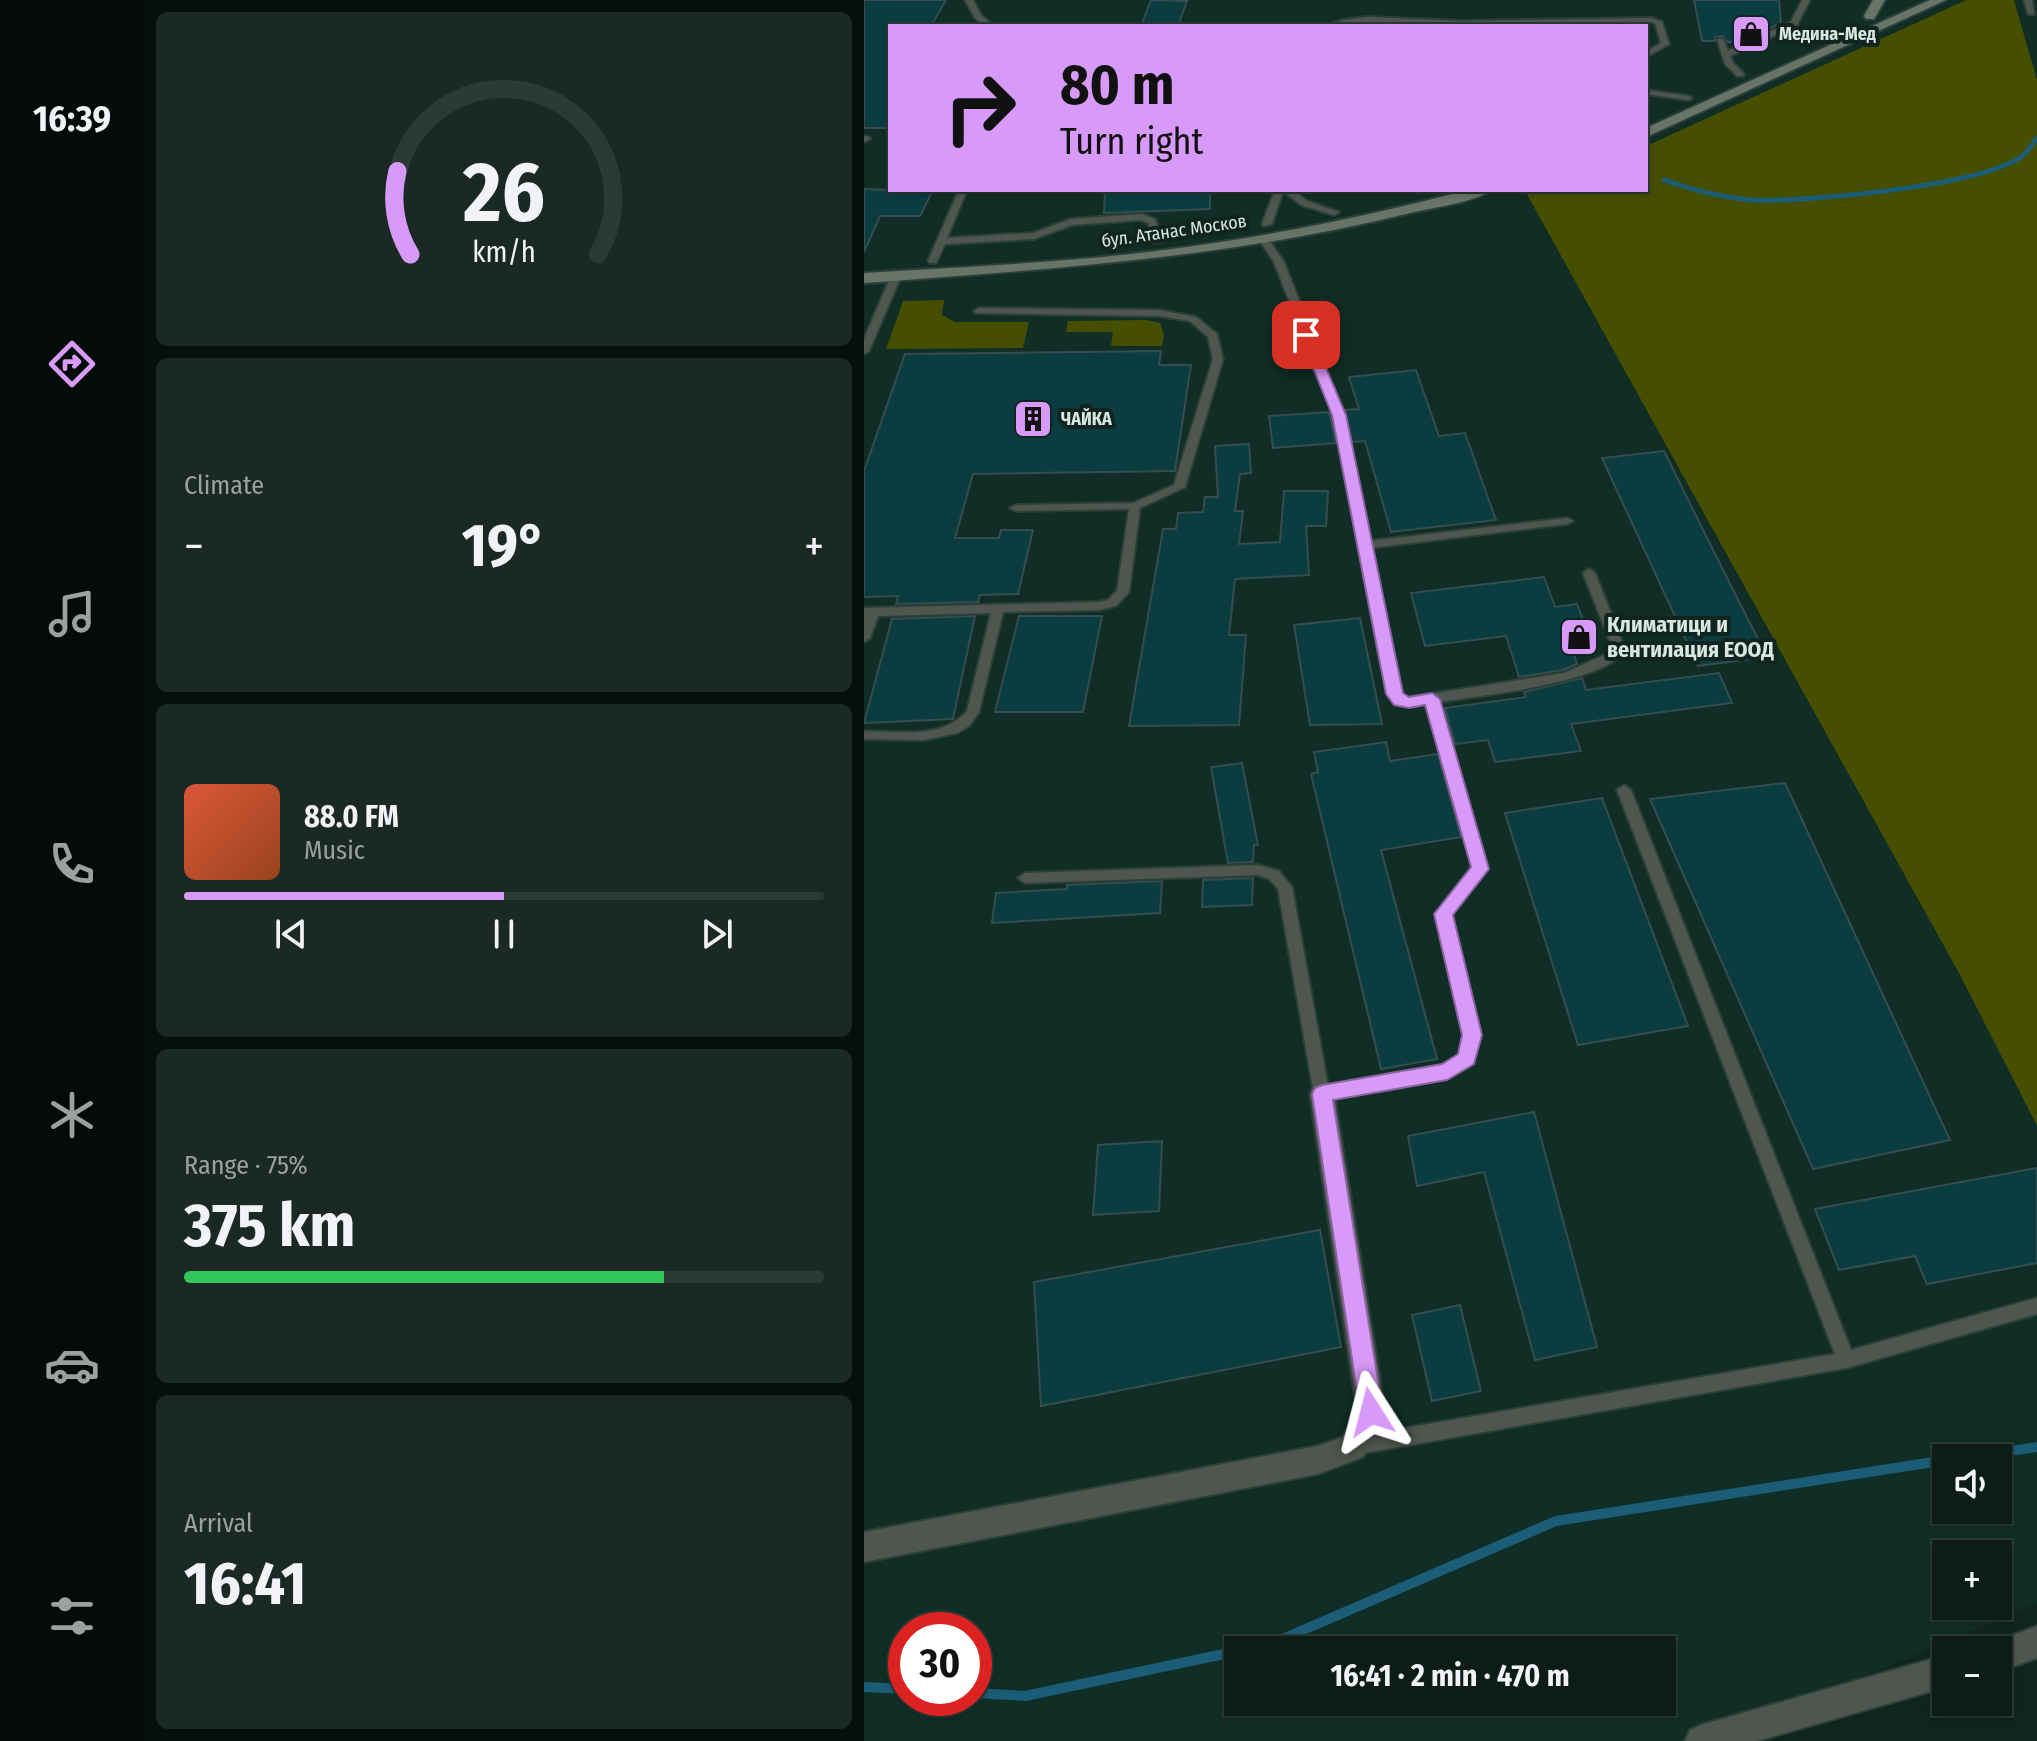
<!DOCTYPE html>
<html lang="en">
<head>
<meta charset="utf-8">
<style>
  :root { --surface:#0c1c17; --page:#1a2924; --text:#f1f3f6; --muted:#9aa1a1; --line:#2c3a36; --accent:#d89af8 }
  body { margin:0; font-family:"Fira Sans Condensed",sans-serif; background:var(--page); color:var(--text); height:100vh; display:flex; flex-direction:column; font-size:30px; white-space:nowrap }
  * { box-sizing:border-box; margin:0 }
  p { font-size:26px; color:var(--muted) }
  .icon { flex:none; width:44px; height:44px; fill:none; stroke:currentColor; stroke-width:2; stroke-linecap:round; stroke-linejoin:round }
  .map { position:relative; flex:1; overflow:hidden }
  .sheet { display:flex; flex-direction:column; gap:12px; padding:12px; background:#070f0d; width:720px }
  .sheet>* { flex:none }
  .guide { position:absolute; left:24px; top:24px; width:760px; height:168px; border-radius:0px; box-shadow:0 2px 6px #0004,0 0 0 2px var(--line); background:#d89af8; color:#111; overflow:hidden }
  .buttons { position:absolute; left:1068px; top:1444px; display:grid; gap:16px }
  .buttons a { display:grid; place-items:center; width:80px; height:80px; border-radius:0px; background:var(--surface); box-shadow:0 2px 6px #0004,0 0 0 2px var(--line); font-size:40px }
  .speed { position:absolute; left:24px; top:1612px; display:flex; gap:16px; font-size:40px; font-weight:700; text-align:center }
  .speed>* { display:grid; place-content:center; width:104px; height:104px; border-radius:50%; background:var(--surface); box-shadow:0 2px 6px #0004,0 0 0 2px var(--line); line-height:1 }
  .speed .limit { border:12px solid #d22; background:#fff; color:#111 }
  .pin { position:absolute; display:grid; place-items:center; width:68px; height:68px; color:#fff; margin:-34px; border-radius:16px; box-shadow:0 4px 12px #0006 }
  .me { position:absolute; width:88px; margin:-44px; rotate:351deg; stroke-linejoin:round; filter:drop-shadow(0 0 6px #0008) }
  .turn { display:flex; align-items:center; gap:28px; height:168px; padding:0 40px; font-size:36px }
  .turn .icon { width:104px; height:104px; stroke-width:2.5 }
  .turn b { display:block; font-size:56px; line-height:68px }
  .big { font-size:60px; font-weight:700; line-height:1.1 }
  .sheet .card { flex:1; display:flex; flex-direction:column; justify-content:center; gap:12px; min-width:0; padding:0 28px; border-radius:12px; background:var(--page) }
  .sheet .dial { align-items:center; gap:0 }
  .dial svg { height:208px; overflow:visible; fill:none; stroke:var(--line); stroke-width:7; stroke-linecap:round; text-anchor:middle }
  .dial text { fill:var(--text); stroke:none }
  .song { display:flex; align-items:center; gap:24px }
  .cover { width:96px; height:96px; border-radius:12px; background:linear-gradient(135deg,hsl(10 70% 55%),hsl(20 70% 35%)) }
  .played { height:8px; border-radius:4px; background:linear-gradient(90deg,var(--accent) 50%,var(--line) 50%) }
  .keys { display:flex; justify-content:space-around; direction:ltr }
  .heat { display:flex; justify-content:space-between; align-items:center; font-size:44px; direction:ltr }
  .charge { height:12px; border-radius:6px; background:linear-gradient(90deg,#34c759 75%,var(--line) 0) }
  .trip { position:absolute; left:360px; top:1636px; width:452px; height:80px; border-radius:0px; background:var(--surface); box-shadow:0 2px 6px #0004,0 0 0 2px var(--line); font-weight:700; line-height:80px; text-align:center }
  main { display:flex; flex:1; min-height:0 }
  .tab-bar { display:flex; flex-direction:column; width:144px; justify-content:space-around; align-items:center; background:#050b09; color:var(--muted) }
  .tab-bar .icon { width:56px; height:56px }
  .tab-bar .on { color:var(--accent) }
  .tab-bar b { font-size:36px; color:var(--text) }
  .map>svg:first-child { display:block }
  .built { fill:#102e26; fill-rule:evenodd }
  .green { fill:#464e00 }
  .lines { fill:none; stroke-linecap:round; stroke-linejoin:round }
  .stream-far1 { stroke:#1b5c76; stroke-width:5 }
  .stream { stroke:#1b5c76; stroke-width:10 }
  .building { fill:#0b3d40; stroke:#354d4f; stroke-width:2 }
  .service-casing { stroke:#2c403a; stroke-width:4 }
  .minor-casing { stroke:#2c403a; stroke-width:4 }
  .secondary-casing { stroke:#2c403a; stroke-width:4 }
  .service { fill:#4f564f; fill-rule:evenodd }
  .minor { fill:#4f564f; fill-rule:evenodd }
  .secondary { fill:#697469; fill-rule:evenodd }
  .route { fill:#d89af8; stroke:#8c64a1; stroke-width:2 }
  .labels { text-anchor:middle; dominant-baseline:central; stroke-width:8; stroke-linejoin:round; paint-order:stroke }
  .far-poi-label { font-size:18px; font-weight:bold; fill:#d9e6e1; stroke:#10251f; text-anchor:start }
  .far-street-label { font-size:18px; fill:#d9e6e1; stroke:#10251f }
  .poi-label { font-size:22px; font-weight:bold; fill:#d9e6e1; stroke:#10251f; text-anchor:start }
</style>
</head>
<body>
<main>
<nav class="tab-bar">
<b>16:39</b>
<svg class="icon on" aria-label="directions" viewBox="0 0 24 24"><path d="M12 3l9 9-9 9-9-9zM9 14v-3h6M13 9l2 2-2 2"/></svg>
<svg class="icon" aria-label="music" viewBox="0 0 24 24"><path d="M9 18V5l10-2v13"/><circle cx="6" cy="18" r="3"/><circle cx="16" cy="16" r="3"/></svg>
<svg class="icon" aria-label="phone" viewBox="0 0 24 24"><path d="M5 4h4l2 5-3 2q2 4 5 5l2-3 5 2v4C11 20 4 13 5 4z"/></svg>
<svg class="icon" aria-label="climate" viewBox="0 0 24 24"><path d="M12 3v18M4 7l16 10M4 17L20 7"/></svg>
<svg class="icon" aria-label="car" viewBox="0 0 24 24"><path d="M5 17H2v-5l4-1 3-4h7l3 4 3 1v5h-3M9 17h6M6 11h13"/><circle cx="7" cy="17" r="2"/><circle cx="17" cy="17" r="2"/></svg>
<svg class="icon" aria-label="filters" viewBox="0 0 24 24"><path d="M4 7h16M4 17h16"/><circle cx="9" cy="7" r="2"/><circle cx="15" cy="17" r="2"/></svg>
</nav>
<section class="sheet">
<div class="card dial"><svg viewBox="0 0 100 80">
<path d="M14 69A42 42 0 1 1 86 69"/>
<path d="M14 69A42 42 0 0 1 9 37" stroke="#d89af8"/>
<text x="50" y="56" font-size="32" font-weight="700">26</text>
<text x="50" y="72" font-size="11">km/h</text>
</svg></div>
<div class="card"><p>Climate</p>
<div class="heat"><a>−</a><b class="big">19°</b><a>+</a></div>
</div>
<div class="card">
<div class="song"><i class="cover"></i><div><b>88.0 FM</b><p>Music</p></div></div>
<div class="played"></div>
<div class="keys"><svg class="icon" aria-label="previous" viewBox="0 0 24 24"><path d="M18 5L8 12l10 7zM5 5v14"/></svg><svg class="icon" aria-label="pause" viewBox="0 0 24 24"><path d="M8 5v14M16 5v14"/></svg><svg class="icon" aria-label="next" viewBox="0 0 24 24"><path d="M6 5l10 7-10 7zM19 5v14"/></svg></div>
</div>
<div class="card"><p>Range · 75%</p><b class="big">375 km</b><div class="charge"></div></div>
<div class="card"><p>Arrival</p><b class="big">16:41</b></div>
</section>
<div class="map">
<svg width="1173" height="1741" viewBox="0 0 1173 1741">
  <rect width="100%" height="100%" fill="#10251f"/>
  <!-- built -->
  <g class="built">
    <path d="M0,0H1102L782,146V26H26V190H664L661,192L1096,975L1173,1126V1603L849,1741H0ZM1082,1458H1134V1510H1082ZM1082,1554H1134V1606H1082ZM42,1630H110V1698H42ZM374,1650H798V1702H374Z"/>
    <path d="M1150,0H1173V80Z"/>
  </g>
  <!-- green -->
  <g class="green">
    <path d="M1102,0H1150L1173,80V1126L1096,975L661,191L782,190V146Z"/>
    <path d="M80,300L78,315L91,322H165L159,348L22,349L39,301Z"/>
    <path d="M282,320L296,323L300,335L298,346H247L249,332H202L204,321Z"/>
  </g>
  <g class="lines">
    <!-- stream-far1 -->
    <path class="stream-far1" d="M800,180C829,190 859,198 890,200C945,202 1114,186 1157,157C1164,152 1168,144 1173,138"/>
    <!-- stream -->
    <g class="stream">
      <path d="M1097,1458L1173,1447"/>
      <path d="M377,1650L409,1643L692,1521L1082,1460"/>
      <path d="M0,1687L42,1689"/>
      <path d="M110,1693L161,1696L374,1651"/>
    </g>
  </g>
  <!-- building -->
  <g class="building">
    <path d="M0,0H82L67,26H26V128H0Z"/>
    <path d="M287,0L323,1L314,26H277Z"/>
    <path d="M830,0H915L917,23L877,42H863L859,36L851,37V41H838Z"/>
    <path d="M0,189L26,190H69L56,216H16L0,252Z"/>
    <path d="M346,190V209L240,213L241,192Z"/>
    <path d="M297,351L295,365H327L311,471L109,474L91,538H135L137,530H169L154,594L116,595L114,602L32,604L34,596L0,597V471L41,354Z"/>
    <path d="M552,370L575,436L601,433L632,520L527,532L501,441L488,442L481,410L495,409L485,377Z"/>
    <path d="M465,412L472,443L409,448L405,416Z"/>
    <path d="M385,444L387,473L376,474L371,511H379L375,544L416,542L420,491H464L462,526H442L445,575L371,579L365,635H382L375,725L265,726L299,529H312L314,513L339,512L341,497H354L351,446Z"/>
    <path d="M800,451L844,540L903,657L834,666L738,458Z"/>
    <path d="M680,577L691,607L713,604L727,641L706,643L713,664L699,670L655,677L642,636L561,646L547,593Z"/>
    <path d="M111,616L89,719L0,723L28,619Z"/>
    <path d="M155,616H238L219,712H131Z"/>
    <path d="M496,618L518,724L446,725L430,625Z"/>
    <path d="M855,673L868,703L707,724L717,751L631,762L624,740L591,744L581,708L662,697L660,692L718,678L722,690Z"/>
    <path d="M522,742L526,761L574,754L597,837L517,850L573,1059L517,1069L447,774L454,772L450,752Z"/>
    <path d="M378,763L394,845H390L389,862L364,863L347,767Z"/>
    <path d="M921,783L1086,1140L949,1169L786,799Z"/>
    <path d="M738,798L824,1026L714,1045L641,813Z"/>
    <path d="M389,878L388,905L338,907L339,880Z"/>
    <path d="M298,881L296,913L128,923L132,893L203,889V885Z"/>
    <path d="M670,1112L733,1347L671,1360L620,1172L553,1186L544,1136Z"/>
    <path d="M298,1141L295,1211L229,1215L234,1145Z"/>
    <path d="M1173,1168V1263L1063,1284L1051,1256L975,1270L951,1209Z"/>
    <path d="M456,1230L477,1347L177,1406L170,1282Z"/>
    <path d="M596,1305L617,1391L568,1401L548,1315Z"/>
  </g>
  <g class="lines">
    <!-- service casing -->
    <g class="service-casing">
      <g id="service">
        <path d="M101,0H109L117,15L129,26H121L111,18Z"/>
        <path d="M938,0H946L933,25L866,56L869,63L880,74L879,76H873L861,64L853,39H859L864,51L927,22Z"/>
        <path d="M1160,0H1168L1170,14H1164Z"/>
        <path d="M504,17L597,21L787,18L798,22L805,44L782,57V52L797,43L791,23L787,22L597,26L504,22L462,26L479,20Z"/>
        <path d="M782,90L824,96L828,98L824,100L782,94Z"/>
        <path d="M0,136L5,137L6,139L0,142Z"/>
        <path d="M95,190H103L83,238L169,233L207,219L277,214L291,219L299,241L291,243L284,223L276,220L208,225L170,239L81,244L72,263H66L64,261Z"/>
        <path d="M411,190H429L443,201L475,212L470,215L437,205L419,191L408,224L400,226L398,224Z"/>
        <path d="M399,235L402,236L420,262L480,415L505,541L703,518L709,521L703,524L506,548L527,655L540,698L700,673L747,652L749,649L719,573L725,569L731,573L761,649C744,683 614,696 575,702L623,869L587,915L616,1035L608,1062L583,1078L458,1101L452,1099L450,1094L414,889L405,879L394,875L161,883L154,878L161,873L394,865L415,871L428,887L464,1086L579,1066L596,1055L600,1035L573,914L609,868L563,704C551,706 543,707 532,704L525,694L515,655L470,415L410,262L394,238Z"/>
        <path d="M32,273L37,276L5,351L0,354V339L27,276Z"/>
        <path d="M115,308L295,310L332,317L353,334L359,359L321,487L276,508L265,592L252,606L235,610L139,612L115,712L105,726L93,733L60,740L0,739V731C35,731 78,740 103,711L127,613L14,616L6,638L0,642V608L235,602L244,600L253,591L265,509L152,511L146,508L152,505L269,503L310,485L349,359L344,337L326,321L295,316L112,313L110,311Z"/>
        <path d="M760,785L767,790L987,1350L1173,1298V1314L982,1368L489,1455L483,1452L480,1446L483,1440L489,1437L971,1354L753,790Z"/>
      </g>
    </g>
    <!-- minor casing -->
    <g class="minor-casing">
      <g id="minor">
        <path d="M458,1084L467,1087L470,1094L521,1412L499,1457L454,1474L0,1562V1532L454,1446L479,1437L493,1411L446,1094L449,1087Z"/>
        <path d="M1173,1626V1658L1134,1672V1650H1121L1123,1645Z"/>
        <path d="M1082,1655V1687L893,1741H821L826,1730L837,1725Z"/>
      </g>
    </g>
    <!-- secondary casing -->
    <g class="secondary-casing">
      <g id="secondary">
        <path d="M1009,0H1021L1010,19H1002L1000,16Z"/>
        <path d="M1066,0H1082L782,137V128Z"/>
        <path d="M604,190H627C612,202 567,208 546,213C365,258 186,269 0,283V273C97,267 195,263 292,251C398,238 501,217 604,190Z"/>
      </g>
    </g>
    <!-- service -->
    <use href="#service" class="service"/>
    <!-- minor -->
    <use href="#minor" class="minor"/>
    <!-- secondary -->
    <use href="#secondary" class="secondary"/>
  </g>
  <!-- route -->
  <path class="route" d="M442,331L448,335L482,415L539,693L545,697L568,693L576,699L625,869L589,915L618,1035L610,1064L583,1080L469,1100L519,1412L516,1420L507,1423L499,1420L496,1412L448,1094L451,1088L458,1085L578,1064L594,1054L598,1035L570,914L607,867L561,705L545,708L530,705L522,694L468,415L436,335Z"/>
  <!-- icons -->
  <defs>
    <g id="shop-square" transform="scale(2)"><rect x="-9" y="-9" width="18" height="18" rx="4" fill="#d89af8" stroke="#10251f"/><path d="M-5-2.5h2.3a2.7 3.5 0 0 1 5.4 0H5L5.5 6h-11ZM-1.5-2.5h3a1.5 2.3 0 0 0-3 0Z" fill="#111"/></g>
    <g id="building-square" transform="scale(2)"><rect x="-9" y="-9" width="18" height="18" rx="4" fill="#d89af8" stroke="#10251f"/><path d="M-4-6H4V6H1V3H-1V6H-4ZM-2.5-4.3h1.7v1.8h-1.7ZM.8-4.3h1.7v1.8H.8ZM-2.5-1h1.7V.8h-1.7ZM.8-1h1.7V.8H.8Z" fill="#111"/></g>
  </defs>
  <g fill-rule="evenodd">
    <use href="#shop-square" x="887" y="34"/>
    <use href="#building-square" x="169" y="419"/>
    <use href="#shop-square" x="715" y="637"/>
  </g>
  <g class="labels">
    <!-- far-poi labels -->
    <g class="far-poi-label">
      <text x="915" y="34">Медина-Мед</text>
      <text x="197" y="419">ЧАЙКА</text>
    </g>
    <!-- far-street labels -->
    <g class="far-street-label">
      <text transform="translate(310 231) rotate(-8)">бул. Атанас Москов</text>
    </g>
    <!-- poi labels -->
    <g class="poi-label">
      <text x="743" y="624">Климатици и<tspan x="743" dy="25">вентилация ЕООД</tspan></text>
    </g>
  </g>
</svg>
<div class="buttons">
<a><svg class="icon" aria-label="sound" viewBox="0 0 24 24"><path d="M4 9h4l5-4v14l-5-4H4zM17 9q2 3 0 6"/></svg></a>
<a>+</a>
<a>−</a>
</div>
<div class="speed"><div class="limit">30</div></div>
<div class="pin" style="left:442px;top:335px;background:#d93025"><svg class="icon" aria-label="arrive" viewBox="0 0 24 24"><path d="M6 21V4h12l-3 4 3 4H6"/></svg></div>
<svg class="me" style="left:507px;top:1412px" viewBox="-20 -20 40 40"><path d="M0-17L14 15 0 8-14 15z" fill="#d89af8" stroke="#fff" stroke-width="4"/></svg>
<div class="trip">16:41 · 2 min · 470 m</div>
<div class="guide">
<div class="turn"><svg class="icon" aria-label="right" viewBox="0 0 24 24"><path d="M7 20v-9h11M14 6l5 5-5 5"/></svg><div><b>80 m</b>Turn right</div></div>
</div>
</div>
</main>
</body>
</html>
